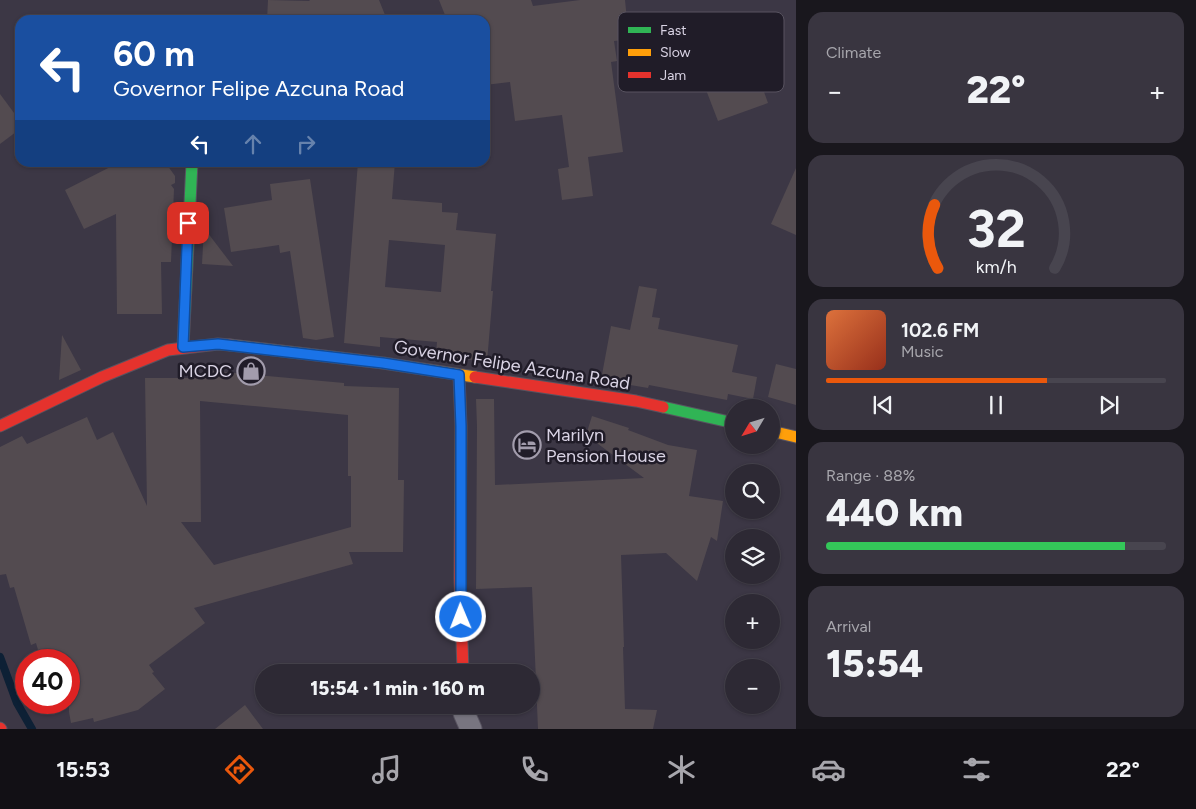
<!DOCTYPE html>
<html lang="en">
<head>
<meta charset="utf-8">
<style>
  :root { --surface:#2d2934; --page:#393540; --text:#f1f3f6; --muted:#a7a6ac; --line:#48454f; --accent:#ea580c }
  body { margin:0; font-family:Figtree,sans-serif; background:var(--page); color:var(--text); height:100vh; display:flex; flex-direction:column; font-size:19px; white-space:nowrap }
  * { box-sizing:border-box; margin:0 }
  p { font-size:16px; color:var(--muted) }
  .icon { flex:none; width:28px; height:28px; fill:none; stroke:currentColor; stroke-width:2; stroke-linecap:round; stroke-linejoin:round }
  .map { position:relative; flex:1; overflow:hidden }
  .side { display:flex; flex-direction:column; gap:12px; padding:12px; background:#19171d; width:400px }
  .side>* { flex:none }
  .top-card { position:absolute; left:15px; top:15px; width:475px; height:152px; border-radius:15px; box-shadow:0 1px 4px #0004,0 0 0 1px var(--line); background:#1a4fa0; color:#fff; overflow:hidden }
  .needle { width:32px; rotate:232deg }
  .tools { position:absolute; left:725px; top:399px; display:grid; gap:10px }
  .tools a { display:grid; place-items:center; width:55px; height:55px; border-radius:50%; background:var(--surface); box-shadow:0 1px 4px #0004,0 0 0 1px var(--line); font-size:25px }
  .speed { position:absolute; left:15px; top:649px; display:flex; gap:10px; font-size:25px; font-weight:700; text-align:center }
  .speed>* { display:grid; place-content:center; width:65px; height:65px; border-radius:50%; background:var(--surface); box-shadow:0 1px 4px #0004,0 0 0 1px var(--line); line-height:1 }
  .speed .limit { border:8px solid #d22; background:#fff; color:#111 }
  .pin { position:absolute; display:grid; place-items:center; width:42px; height:42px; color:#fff; margin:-21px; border-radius:10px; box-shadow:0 2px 8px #0006 }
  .me { position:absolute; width:55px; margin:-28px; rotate:359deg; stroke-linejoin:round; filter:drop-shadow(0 0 4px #0008) }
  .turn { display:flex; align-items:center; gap:18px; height:105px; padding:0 15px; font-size:22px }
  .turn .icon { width:65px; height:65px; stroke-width:2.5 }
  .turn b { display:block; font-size:35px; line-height:42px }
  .lanes { display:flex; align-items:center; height:48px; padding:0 15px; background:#0003; justify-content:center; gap:25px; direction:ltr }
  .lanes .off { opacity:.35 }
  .big { font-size:38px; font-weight:800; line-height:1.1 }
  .side .widget { flex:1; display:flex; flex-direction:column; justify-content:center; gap:8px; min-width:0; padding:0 18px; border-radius:15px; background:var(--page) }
  .side .dial { align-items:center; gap:0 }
  .dial svg { height:130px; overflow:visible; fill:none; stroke:var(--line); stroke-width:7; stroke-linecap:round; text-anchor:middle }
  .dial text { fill:var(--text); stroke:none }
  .song { display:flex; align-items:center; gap:15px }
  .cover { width:60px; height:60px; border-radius:8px; background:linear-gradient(135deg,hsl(20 70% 55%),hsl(10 70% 35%)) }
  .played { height:5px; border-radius:2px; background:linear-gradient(90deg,var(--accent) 65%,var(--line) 65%) }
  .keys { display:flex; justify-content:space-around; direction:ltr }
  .heat { display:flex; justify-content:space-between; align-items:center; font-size:28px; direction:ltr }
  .charge { height:8px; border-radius:4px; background:linear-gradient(90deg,#34c759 88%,var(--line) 0) }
  .trip { position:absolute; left:255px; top:664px; width:285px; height:50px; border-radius:25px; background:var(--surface); box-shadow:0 1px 4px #0004,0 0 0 1px var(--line); font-weight:800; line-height:50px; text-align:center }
  .dock { display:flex; height:80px; justify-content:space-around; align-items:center; background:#121015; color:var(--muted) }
  .dock .icon { width:35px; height:35px }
  .dock .current { color:var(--accent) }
  .dock b { font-size:22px; color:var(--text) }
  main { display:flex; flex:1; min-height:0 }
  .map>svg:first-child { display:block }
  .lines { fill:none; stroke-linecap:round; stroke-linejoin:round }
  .stream { stroke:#0d2035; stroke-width:8 }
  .building { fill:#534b50; fill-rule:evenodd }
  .street-casing { stroke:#585360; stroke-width:23 }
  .fast-casing { stroke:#585360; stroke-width:13 }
  .slow-casing { stroke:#585360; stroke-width:13 }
  .jam-casing { stroke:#585360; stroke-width:13 }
  .street { stroke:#787580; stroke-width:21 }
  .fast { stroke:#30b455; stroke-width:11 }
  .slow { stroke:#ff9f0a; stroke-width:11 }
  .jam { stroke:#e5322d; stroke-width:11 }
  .route-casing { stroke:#114b97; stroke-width:12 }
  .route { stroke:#1a73e8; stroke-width:9 }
  .labels { text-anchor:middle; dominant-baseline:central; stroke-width:5; stroke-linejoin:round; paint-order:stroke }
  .street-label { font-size:18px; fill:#d9d3e4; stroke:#201c28 }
  .poi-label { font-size:18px; fill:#d9d3e4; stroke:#201c28; text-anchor:end }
  .key { fill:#201c28; stroke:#585360; stroke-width:1 }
  .key-label { font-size:14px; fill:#d9d3e4 }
</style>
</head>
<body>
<main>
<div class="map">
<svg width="796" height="729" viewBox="0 0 796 729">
  <rect width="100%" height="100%" fill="#3c3745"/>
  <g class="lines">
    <!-- stream -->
    <path class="stream" d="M0,657L17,703L32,729"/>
  </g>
  <!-- building -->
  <g class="building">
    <path d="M268,0L310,1L309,0H379L387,20H267Z"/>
    <path d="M439,0H531L533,6L580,0H625L627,20L660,16L662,36L614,41L617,61L611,62L623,152L588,157L593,196L562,200L558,169L569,167L562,115L515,121L510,82L485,85V20H447Z"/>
    <path d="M754,64L768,103L718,121L703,82Z"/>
    <path d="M0,94L20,121V129L0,144Z"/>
    <path d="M120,162H165L175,176V183L171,185L174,189L171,262H161L162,314H117L116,214L84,229L65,190Z"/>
    <path d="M358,162H395L392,199L442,203V212L458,213L456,230L496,234L491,291H493L487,362L436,355L437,342L380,337V347L344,343ZM389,240L445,245L441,292L385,287Z"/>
    <path d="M796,168V235L771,224Z"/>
    <path d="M310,179L334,337L316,340L303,338L290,251L280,253L279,245L231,252L224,208L272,200L270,184Z"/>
    <path d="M204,228L233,266L202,264Z"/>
    <path d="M639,286L657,289L652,317L660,318L658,329L738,345L732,372L757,377L753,399L728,394L727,400L649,385L648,388L601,380L611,326L630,330Z"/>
    <path d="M62,335L81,370L59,380Z"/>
    <path d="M776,364L796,369V405L768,397Z"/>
    <path d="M213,371L344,383V386L399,388L398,480H404L403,552H349L353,564L194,608L205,623L149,665L154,672L152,673L165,689L138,710L94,722L93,718L71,723L69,712V660H41L36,643L31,645L14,587L10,588L6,574L0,575V447L22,436L27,444L87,417L97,440L113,432L147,506L145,378H212ZM200,401L348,415V476H351V527L214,565L181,522H201Z"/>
    <path d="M476,399H494L495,485L644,478L586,435L592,416L629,428L628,430L668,445L697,450L689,496L723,501L717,541L711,537L697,581L666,553L621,555L624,647H623L625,709L657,710L653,729H538L532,587L476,589L477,426Z"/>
    <path d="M245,705L263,729H215Z"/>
  </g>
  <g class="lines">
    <!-- street casing -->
    <g class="street-casing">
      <path id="street" d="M464,705V713L471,729"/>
    </g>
    <!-- fast casing -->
    <g class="fast-casing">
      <g id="fast">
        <path d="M183,347L192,162"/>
        <path d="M663,407L734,423"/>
      </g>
    </g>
    <!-- slow casing -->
    <g class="slow-casing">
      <g id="slow">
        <path d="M230,345L383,363L475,377"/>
        <path d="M771,431L796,437"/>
      </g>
    </g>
    <!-- jam casing -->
    <g class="jam-casing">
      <g id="jam">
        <path d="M459,375L461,426L460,579L463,672"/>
        <path d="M475,377L636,401L663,407"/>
        <path d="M0,426L102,377L168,350L218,344L230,345"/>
        <path d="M0,728L1,729"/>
      </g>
    </g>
    <!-- street -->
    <use href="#street" class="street"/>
    <!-- fast -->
    <use href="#fast" class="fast"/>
    <!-- slow -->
    <use href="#slow" class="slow"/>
    <!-- jam -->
    <use href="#jam" class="jam"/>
  </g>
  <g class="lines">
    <!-- route casing -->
    <g class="route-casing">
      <path id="route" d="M188,223L183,347L218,344L383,363L459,375L461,426V617"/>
    </g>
    <!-- route -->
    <use href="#route" class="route"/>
  </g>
  <!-- icons -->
  <defs>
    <g id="shop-ring" transform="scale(1.4375)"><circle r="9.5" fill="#201c28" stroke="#a29cac" stroke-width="1.5"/><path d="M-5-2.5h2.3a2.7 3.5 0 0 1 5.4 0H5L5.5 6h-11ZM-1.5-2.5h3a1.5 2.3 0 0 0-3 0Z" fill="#a29cac"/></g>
    <g id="hotel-ring" transform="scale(1.4375)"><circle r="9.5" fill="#201c28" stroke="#a29cac" stroke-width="1.5"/><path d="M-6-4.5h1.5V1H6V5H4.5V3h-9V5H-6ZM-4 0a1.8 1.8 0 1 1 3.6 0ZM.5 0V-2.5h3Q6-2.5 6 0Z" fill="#a29cac"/></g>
  </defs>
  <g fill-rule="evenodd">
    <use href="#shop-ring" x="251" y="371"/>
    <use href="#hotel-ring" x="527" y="445"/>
  </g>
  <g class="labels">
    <!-- street labels -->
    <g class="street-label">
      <text transform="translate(512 365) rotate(9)">Governor Felipe Azcuna Road</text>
    </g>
    <!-- poi labels -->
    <g class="poi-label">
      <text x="232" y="371">MCDC</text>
      <text x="546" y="435" text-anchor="start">Marilyn<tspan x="546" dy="21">Pension House</tspan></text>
    </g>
  </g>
  <!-- legend -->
  <rect x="618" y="12" width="166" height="80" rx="8" class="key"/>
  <rect x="628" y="27" width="23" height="6" fill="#30b455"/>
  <rect x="628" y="49" width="23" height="7" fill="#ff9f0a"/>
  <rect x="628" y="72" width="23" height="6" fill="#e5322d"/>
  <g class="key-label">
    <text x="660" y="35">Fast</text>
    <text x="660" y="57">Slow</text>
    <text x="660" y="80">Jam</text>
  </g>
</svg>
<div class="tools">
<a><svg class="needle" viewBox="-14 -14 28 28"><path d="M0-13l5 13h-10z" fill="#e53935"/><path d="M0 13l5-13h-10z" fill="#a7a6ac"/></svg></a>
<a><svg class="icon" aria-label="search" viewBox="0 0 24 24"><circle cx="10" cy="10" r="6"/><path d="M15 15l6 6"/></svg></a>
<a><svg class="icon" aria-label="layers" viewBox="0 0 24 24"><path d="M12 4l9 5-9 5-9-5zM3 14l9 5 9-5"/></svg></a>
<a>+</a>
<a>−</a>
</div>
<div class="speed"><div class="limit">40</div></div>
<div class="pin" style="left:188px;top:223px;background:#d93025"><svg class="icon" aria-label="arrive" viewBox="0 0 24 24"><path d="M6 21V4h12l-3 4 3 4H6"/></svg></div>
<svg class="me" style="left:461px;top:617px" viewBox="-20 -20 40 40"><circle r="17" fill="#1a73e8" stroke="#fff" stroke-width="3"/><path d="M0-11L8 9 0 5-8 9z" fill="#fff"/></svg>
<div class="trip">15:54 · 1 min · 160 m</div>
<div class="top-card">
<div class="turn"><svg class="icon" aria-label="left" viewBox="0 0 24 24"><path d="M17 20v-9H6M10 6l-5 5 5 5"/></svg><div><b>60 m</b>Governor Felipe Azcuna Road</div></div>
<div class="lanes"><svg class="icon" aria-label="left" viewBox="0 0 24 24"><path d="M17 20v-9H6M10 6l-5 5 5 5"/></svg><svg class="icon off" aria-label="ahead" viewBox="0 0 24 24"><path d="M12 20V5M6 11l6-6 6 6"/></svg><svg class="icon off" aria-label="right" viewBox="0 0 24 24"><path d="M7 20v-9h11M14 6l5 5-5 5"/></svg></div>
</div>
</div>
<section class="side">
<div class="widget"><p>Climate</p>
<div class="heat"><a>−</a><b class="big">22°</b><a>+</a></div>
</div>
<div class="widget dial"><svg viewBox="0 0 100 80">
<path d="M14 69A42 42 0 1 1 86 69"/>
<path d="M14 69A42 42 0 0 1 12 30" stroke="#ea580c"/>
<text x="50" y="56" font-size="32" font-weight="700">32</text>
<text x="50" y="72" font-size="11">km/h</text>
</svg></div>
<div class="widget">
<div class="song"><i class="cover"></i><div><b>102.6 FM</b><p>Music</p></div></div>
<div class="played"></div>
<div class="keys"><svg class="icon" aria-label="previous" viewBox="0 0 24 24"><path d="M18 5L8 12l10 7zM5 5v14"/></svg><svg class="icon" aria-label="pause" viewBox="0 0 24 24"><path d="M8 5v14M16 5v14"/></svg><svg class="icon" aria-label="next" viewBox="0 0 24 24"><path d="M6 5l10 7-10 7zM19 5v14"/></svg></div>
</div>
<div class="widget"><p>Range · 88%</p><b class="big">440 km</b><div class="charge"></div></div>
<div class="widget"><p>Arrival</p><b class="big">15:54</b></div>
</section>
</main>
<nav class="dock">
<b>15:53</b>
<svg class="icon current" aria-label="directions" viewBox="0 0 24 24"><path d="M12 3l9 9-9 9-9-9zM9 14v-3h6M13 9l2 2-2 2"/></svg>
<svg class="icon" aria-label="music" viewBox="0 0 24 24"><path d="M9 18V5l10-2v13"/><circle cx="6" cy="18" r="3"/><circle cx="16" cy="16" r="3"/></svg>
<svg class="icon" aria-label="phone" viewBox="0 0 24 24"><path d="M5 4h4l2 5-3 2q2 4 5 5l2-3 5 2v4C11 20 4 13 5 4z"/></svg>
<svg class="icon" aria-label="climate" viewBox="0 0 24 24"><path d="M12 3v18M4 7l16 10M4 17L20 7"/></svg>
<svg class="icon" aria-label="car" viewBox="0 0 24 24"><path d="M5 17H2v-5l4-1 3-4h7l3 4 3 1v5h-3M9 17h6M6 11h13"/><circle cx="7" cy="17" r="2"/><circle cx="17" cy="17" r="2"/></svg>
<svg class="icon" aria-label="filters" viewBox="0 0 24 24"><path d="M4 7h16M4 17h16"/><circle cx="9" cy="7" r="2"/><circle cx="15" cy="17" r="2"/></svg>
<b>22°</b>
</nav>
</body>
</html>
